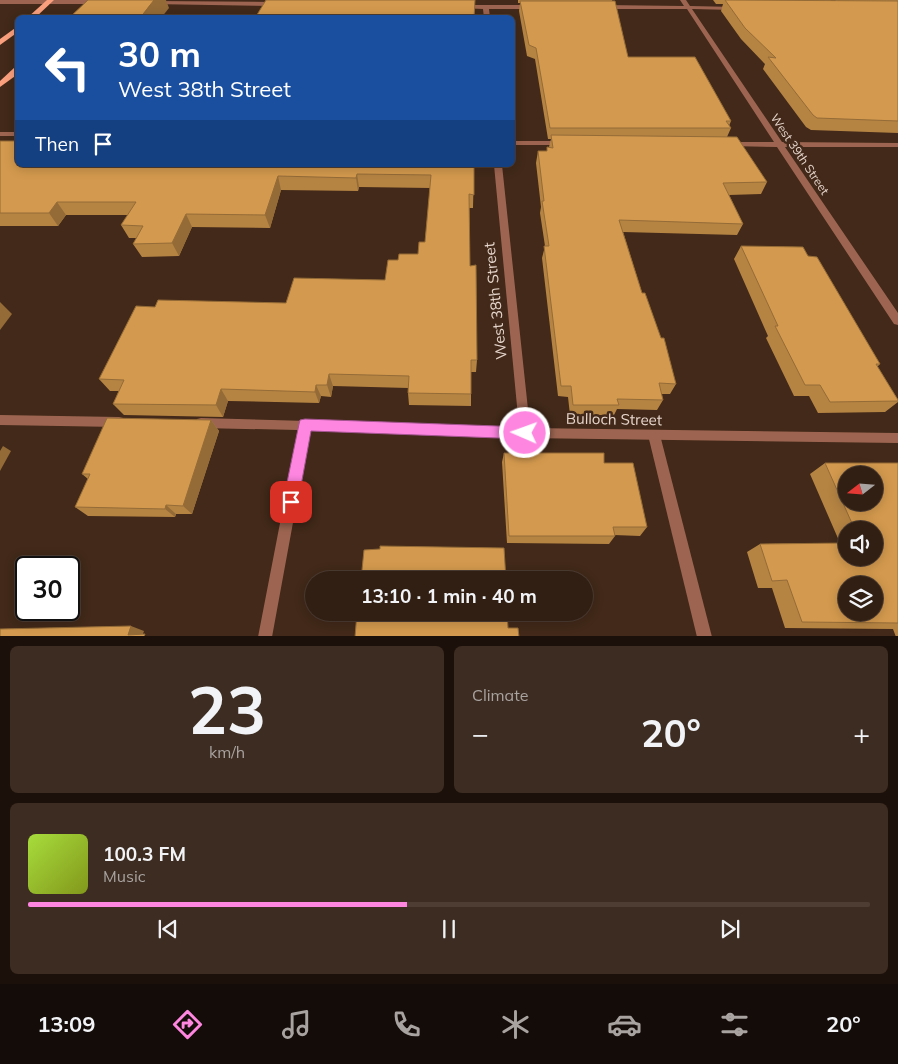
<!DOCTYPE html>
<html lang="en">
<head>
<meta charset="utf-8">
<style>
  :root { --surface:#321f13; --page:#3d2c21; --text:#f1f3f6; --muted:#a8a2a0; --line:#4d3d33; --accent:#fe85e0 }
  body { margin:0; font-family:Mulish,sans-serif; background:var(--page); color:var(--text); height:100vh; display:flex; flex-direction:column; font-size:19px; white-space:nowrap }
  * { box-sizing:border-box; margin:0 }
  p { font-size:16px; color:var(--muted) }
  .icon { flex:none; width:28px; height:28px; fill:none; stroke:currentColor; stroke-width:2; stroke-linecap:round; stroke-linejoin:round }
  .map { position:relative; height:636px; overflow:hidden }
  .panel { display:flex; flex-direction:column; gap:10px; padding:10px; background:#1c110a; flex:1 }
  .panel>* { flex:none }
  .hud { position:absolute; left:15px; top:15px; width:500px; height:152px; border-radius:8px; box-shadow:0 2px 12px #0003,0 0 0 1px var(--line); background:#1a4fa0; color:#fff; overflow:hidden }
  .needle { width:32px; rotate:253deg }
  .fabs { position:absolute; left:838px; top:466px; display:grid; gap:10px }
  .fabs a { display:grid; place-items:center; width:45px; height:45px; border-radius:50%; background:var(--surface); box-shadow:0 2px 12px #0003,0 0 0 1px var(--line); font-size:25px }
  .speed { position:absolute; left:15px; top:556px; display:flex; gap:10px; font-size:25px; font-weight:700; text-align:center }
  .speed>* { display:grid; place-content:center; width:65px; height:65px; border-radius:50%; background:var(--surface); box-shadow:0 2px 12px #0003,0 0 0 1px var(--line); line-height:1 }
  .speed .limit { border:2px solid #111; border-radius:8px; background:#fff; color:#111 }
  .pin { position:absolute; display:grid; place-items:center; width:42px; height:42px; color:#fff; margin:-21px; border-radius:10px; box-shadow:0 2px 8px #0006 }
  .me { position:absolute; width:55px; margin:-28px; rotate:272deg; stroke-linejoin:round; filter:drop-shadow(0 0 4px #0008) }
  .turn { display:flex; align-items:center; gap:18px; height:105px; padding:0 20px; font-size:22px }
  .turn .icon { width:65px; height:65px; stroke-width:2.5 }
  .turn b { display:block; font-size:35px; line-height:42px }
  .then { display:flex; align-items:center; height:48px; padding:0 20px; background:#0003; gap:10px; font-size:19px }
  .big { font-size:38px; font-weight:700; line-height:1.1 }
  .panel .card { flex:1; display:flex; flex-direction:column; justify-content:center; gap:8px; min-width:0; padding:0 18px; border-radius:8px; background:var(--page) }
  .panel .dial { align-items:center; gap:0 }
  .dial b { font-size:65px; line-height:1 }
  .song { display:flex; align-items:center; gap:15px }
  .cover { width:60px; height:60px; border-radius:8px; background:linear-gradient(135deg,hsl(80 70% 55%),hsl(70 70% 35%)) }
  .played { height:5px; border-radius:2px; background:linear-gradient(90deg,var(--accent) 45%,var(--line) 45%) }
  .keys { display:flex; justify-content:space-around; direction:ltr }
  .heat { display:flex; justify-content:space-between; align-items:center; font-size:28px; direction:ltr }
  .panel .tiles { flex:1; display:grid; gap:10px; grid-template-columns:1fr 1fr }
  .card:last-child { grid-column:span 2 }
  .trip { position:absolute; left:305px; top:571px; width:288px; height:50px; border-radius:25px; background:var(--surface); box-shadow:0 2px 12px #0003,0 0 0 1px var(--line); font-weight:700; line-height:50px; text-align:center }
  .dock { display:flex; height:80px; justify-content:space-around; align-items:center; background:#140c08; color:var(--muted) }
  .dock .icon { width:35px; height:35px }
  .dock .current { color:var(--accent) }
  .dock b { font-size:22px; color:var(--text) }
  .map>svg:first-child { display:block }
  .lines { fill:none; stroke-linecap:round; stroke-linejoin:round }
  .lane { fill:#9d6551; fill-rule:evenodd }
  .street { fill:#9d6551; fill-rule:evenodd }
  .primary { fill:#fba07e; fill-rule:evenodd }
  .wall { fill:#b58443; fill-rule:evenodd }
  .shaded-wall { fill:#946b37 }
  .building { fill:#d3994e; stroke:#946b37; fill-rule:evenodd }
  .route { fill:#fe85e0; stroke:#a55692 }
  .labels { text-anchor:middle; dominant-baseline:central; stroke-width:5; stroke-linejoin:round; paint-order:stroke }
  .far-street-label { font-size:12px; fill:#e7d6cd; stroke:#422919 }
  .street-label { font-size:15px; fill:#e7d6cd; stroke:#422919 }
</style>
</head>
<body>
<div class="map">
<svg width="898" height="637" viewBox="0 0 898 637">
  <rect width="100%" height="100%" fill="#422919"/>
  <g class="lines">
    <!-- lane -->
    <path class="lane" d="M654,430L658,431L660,435L712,637H697L648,435L650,431Z"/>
    <!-- street -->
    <g class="street">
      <path d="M0,0H99L102,2L99,4H0Z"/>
      <path d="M680,0H686L690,6L736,7V9L734,10L692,9L782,142L898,143V147H785L898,313V325L894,324L777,147L728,146L724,144L728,142H774L687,9H603L600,7L603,5L684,6Z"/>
      <path d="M153,1L276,2L279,4L276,6L151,4V2Z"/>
      <path d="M461,5H531L534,7L531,9H489L490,18H484L483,9L459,8V6Z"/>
      <rect x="0" y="132" width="18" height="4"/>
      <path d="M512,141H564L568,143L564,145H512Z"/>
      <path d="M494,165H502L530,428L898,433V443L525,438L310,430L272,637H258L298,430L201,428L197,427L195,423L197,419L201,418L519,427Z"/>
      <path d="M0,415L119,417L123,418L125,422L123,426L119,427L0,425Z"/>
    </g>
    <!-- primary -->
    <g class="primary">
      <path d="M47,0H54L35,18H27Z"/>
      <path d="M18,26V32L0,45V39Z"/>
      <path d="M15,67H18V74L0,87V81Z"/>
    </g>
  </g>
  <!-- wall -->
  <g class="wall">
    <path d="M518,0H612L628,57L731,121L729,126L731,128L727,137L767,182L761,194L729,195L743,224L737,235L623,232L642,293L676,384L670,394H661L663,400L657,410L617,409L614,415H570L568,397L558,396L542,258L545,246L540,213L541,207L536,163L538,151H547V147H549L551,139H548L535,59L527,56L519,11L520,3H518Z"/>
    <path d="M713,0H831L830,1H836L835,0H898V133L811,130L806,127L763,69L765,64L741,39L721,11L723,4H716Z"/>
    <path d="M0,141L18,165H474L473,208H469L470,266L477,360L476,372H471V406L409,405L408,393V388L333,386L331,397L321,396L319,403L228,401L223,417L124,415L113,404L119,391H110L99,379L155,307L286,303L385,280L398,260L418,254L425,242L430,188L359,187L358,191L281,190L270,228L192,227L179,256L142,257L133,244L137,238H129L121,225L128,215H66L58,226H0Z"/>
    <path d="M741,246L808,256L880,364L877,367L898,400V402L885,412L818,413L809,396H794L766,338L768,336L734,259Z"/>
    <path d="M211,420L219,431L192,514H176L175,517L88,516L75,507L88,479L82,474Z"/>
    <path d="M504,453L604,463L647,527L640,536L614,535L615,536L609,544L507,543L502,462Z"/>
    <path d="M825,463H898V637H896L893,629L785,628L772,588H758L747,552L760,544L840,543L810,474ZM846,530H874L846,558Z"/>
  </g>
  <!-- shaded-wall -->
  <g class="shaded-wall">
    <path d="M154,0H166L169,8L161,18H140Z"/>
    <path d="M357,174L359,187L358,191L356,178Z"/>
    <path d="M278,176L281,190L270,228L265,215Z"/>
    <path d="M57,202L66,215L58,226L49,213Z"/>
    <path d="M186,214L192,227L179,256L172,243Z"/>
    <path d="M0,302L12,314L0,330Z"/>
    <path d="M329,374L333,386L331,397L327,385Z"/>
    <path d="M316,385L321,396L319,403L315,392Z"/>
    <path d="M221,389L228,401L223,417L216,405Z"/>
    <path d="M211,420L219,431L192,514L183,506Z"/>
    <path d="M3,446L11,451L0,471V451Z"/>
    <path d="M166,505L176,514L175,517L165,509Z"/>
    <path d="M131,626L144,631L142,637L128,635Z"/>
  </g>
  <!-- building -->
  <g class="building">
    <path d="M88,0H154L140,18H69Z"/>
    <path d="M266,0H475L474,18H255Z"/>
    <path d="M725,0L898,1V121L817,118L813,115L768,57L776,58L745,28Z"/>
    <path d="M520,1H615L628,57H695L731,121H726L731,128H550L536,48L529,45Z"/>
    <path d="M551,135L737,137L767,182L723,183L743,224L619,220L642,293H645L661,338H664L676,384L659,383L663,400L617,399L619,405H573L571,386H561L544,246H549L542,201H544L538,151H547V147L553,148Z"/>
    <path d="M0,141H18V165H474V195L469,194L470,266L476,265L477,360H471V394L408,393L409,376L329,374L327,385H316L315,392L221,389L216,405L113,404L124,380L99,379L136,306L155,307L158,300L286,303L294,278L385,280L388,260H398L399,254H418L419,242H425L431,175L357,174L356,178L278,176L265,215L186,214L172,243L133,244L143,226L121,225L136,202H57L49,213H0Z"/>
    <path d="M741,246L803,247L808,256L817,257L880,364H876L898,400V401L830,402L820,385H805L775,326H778Z"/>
    <path d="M107,418L211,420L183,506L166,505L165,509L75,507L90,474H82Z"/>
    <path d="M504,453H604V463H633L647,527H613L615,536H509Z"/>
    <path d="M825,463H898V623L802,622L787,580L772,581L760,544L846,543V558H874V530H855ZM846,475H874V502H846ZM846,585H874V612H846Z"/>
    <path d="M380,546L504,548L506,580H361L364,550L380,549Z"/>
    <path d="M357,612H507L508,628H518L519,637H355Z"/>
    <path d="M131,626L128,635L145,634L144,637H0V629Z"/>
  </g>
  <!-- route -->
  <path class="route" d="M305,419L525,427L529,429L531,433L529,438L525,439L311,431L298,502L296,507L291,509L285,507L283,502L299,424L300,420Z"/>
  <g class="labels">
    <!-- far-street labels -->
    <g class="far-street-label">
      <text transform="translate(800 154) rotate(56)">West 39th Street</text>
    </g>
    <!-- street labels -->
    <g class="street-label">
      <text transform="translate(495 301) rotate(-96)">West 38th Street</text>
      <text transform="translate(614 419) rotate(1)">Bulloch Street</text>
    </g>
  </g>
</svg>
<div class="fabs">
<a><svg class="needle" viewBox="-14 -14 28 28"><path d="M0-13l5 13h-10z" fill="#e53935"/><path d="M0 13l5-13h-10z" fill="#a8a2a0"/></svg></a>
<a><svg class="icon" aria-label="sound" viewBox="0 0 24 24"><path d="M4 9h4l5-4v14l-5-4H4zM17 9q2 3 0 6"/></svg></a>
<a><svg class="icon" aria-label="layers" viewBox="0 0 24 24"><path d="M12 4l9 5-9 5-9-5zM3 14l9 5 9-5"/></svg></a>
</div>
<div class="speed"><div class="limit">30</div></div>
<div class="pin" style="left:291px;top:502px;background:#d93025"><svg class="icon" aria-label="arrive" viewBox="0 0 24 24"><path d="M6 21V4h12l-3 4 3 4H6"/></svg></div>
<svg class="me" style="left:525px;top:433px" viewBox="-20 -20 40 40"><circle r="17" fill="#fe85e0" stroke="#fff" stroke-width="3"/><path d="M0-11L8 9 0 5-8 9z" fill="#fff"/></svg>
<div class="trip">13:10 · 1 min · 40 m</div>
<div class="hud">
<div class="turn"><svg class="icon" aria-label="left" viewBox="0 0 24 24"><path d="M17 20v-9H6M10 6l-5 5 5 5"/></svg><div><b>30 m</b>West 38th Street</div></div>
<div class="then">Then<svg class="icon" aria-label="arrive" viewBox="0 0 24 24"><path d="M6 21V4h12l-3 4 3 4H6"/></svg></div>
</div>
</div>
<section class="panel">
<div class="tiles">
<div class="card dial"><b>23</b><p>km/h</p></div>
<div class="card"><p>Climate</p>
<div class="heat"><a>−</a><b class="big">20°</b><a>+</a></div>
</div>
<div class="card">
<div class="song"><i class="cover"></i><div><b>100.3 FM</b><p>Music</p></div></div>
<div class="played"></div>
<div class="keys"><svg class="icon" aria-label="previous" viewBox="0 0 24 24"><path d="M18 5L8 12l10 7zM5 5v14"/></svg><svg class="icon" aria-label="pause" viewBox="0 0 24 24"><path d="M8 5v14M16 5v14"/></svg><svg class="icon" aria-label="next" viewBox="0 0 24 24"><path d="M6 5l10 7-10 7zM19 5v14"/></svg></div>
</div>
</div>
</section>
<nav class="dock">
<b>13:09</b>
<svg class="icon current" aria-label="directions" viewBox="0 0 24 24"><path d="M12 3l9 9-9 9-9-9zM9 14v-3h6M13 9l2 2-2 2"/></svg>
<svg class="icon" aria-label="music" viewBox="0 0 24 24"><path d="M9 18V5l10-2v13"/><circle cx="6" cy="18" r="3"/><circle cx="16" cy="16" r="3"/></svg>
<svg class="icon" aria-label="phone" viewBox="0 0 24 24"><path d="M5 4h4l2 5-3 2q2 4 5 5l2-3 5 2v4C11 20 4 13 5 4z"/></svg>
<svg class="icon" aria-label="climate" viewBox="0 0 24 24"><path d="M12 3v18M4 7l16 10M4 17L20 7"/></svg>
<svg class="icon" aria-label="car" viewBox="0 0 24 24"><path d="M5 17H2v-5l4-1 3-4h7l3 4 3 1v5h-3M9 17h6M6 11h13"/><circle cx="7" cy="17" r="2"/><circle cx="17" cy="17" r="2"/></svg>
<svg class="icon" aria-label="filters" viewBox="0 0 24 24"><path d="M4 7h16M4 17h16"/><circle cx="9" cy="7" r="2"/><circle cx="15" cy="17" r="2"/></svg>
<b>20°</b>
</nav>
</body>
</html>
